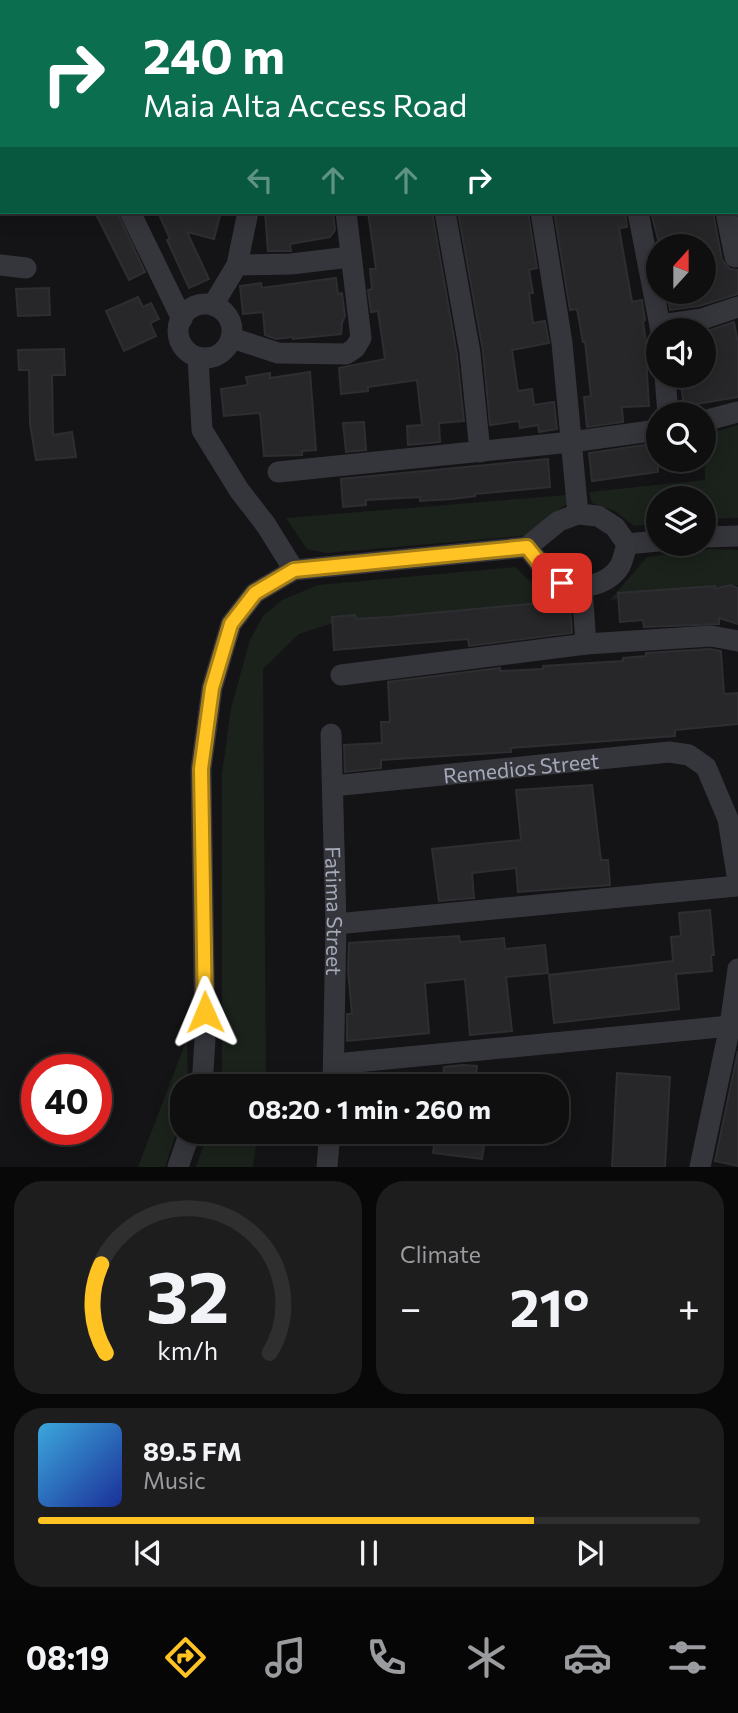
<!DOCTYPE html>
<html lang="en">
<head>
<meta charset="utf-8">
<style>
  :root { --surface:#0f0f10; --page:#1d1d1e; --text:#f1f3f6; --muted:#9b9c9f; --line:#2f2f30; --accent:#ffc323 }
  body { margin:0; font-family:Commissioner,sans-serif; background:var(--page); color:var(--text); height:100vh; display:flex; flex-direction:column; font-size:26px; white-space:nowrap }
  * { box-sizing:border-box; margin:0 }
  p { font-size:23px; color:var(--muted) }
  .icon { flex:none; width:38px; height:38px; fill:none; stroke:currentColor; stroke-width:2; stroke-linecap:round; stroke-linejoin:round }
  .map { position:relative; height:1167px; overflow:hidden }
  .panel { display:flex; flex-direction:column; gap:14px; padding:14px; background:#080809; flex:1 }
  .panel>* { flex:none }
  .banner { position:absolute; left:0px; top:0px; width:738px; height:214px; box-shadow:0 4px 18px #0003,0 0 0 2px var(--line); background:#0b6e4f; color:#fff; overflow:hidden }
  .needle { width:46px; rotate:21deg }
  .tools { position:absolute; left:646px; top:234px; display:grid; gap:14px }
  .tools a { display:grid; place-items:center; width:70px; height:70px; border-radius:50%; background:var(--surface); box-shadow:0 4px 18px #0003,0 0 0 2px var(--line); font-size:35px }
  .speed { position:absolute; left:21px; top:1054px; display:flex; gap:14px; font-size:35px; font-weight:700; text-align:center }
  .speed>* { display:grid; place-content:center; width:91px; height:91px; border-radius:50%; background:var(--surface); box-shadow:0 4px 18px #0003,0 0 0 2px var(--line); line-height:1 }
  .speed .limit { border:10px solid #d22; background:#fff; color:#111 }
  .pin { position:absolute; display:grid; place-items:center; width:60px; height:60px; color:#fff; margin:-30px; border-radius:14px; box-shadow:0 4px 10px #0006 }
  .me { position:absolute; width:77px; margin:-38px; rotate:359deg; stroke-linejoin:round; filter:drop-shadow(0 0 5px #0008) }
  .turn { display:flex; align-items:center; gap:24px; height:147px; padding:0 28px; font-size:32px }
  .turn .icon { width:91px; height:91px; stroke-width:2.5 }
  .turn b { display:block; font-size:49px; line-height:60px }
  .lanes { display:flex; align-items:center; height:66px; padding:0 28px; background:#0003; justify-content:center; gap:35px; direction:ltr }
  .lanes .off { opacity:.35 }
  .big { font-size:52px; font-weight:700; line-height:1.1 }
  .panel .card { flex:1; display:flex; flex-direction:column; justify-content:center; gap:10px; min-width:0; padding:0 24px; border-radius:28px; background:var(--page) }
  .panel .dial { align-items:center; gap:0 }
  .dial svg { height:182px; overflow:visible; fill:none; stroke:var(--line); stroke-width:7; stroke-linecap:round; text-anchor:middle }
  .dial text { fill:var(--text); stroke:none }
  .song { display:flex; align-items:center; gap:21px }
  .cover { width:84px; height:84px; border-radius:10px; background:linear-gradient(135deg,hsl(200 70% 55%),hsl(230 70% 35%)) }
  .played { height:7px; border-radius:4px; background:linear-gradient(90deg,var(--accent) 75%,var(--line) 75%) }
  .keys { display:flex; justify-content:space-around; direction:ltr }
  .heat { display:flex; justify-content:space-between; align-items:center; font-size:38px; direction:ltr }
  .panel .tiles { flex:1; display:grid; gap:14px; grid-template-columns:1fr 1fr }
  .card:last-child { grid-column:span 2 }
  .trip { position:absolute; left:170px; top:1074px; width:399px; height:70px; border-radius:28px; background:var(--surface); box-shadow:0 4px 18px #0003,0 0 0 2px var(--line); font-weight:700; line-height:70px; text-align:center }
  .menu { display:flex; height:112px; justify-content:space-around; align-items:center; background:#060606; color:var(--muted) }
  .menu .icon { width:49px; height:49px }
  .menu .active { color:var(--accent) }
  .menu b { font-size:32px; color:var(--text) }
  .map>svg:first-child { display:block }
  .green { fill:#1a221b }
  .building { fill:#27272a; stroke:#2e2e32; stroke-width:2 }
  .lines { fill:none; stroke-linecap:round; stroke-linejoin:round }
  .minor { stroke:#35353c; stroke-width:21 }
  .route-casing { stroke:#a67f17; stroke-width:18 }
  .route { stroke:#ffc323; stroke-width:12 }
  .labels { text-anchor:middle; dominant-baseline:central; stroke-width:7; stroke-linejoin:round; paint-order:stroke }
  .street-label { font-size:21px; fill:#a5a9b8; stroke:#0f0f11 }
</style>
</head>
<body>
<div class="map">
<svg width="738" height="1167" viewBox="0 0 738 1167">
  <rect width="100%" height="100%" fill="#141416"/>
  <!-- green -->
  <g class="green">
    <path d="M738,425V518L704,519V499H658V523L634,526L615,511L592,503L589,492L705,480L704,435Z"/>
    <path d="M567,495V504L549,516L532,535L326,553L307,549L286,518Z"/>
    <path d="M710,549L738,550V585L610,600L647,557Z"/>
    <path d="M515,567L529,580L570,602L336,622L299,634L263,669L266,1081L265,1087H219L222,1071V774L231,708L250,640L263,616L282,600L318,585Z"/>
    <path d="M187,1039L188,1087H182V1116L165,1167H138Z"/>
    <path d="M208,1132H258L253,1167H196Z"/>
  </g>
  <!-- building -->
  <g class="building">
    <path d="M95,212H117L145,272L129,280Z"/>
    <path d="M158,212H221L214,239L187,232L209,279L189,288L167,240L170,239Z"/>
    <path d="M265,212H333L335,230L330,237L290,244L291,251H268Z"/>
    <path d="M368,212H432L457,355L464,421L439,423L440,442L408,445L407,426L422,425L417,380L368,387V391L341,394L339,368L385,359L378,311L371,312L368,290L372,289L370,269H376Z"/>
    <path d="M458,212H528L537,268L529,270L533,293H529L533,323L545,321L549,343L512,350L518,391L532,389L534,405L554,402L557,429L539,432L538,425L520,428L519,421L490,425L483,351Z"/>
    <path d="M554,212H625L627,227L619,228L632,302L642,300L645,320L643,322L648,355H646L649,406L622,407L623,422L587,427L584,397L591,396L585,342H583L577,309L570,310Z"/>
    <path d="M651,212H713L722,260L730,269L738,270V294L699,306L670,310L667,292H708L704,278V247H660Z"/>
    <path d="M336,278L338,294L342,293L345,316L342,323L341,334L293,339V337L276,339L265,335L263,312L243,314L240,286L261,283L262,288Z"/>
    <path d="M49,288L50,315L18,316L16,289Z"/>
    <path d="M138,297L143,307L151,303L159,319L150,323L156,336L124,351L106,311Z"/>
    <path d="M734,322L738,343V397L684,406L680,379L704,376V332Z"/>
    <path d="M64,349L65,375H52L53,435L72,432L76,457L36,460L30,424L29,370H19L18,350Z"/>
    <path d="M310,372L316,450L302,451V455L264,456L260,413L224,416L221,389L248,385L246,377L270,373V378Z"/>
    <path d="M364,422L366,450L346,452L343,423Z"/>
    <path d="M658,443V472L592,481L589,453Z"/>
    <path d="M548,459L550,487L475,494V496L452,499L420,501V497L366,500V505L343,507L341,479Z"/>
    <path d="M730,585L738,588V624L719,618V624L644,627L643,620L620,622L618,593L715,586V589Z"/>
    <path d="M550,602L551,606L570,604L572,633L469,646L468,639L334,650L332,617L355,615L356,619L389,617Z"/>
    <path d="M710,649L721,651L724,694L738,693V724L675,730V736L511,748V752L381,760V768L345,772L344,745L382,743L381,722H390L388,682L500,668V671L543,669V666L623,661V658L646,656V653Z"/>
    <path d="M592,785L601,860H608L610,885L518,892L516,868L472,873L474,898L439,901L432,849L521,840L516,790Z"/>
    <path d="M710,910L714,955H711L712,971L676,974L679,1009L554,1023L549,975L673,961L671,937L681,936L679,913Z"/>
    <path d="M459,936L460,942L504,938L505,949L545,945L548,973L506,977L512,1031L470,1035L465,979L425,983L429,1033L347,1041V1014H352L348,971L349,943Z"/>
    <path d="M738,1051V1166L715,1161Z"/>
    <path d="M462,1065L477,1066L475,1087H442L444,1067Z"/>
    <path d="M617,1073L670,1077L665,1167H612Z"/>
    <path d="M436,1132H486L482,1159L433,1153Z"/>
  </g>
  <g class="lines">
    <!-- minor -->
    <g class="minor">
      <path d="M221,0V2"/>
      <path d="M314,0L315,2"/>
      <path d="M505,0L506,2"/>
      <path d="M18,2L22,0"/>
      <path d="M0,9L2,8"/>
      <path d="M737,75L738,74"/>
      <path d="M737,164H738"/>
      <path d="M0,165L2,164"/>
      <path d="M130,212L182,319"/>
      <path d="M445,212L470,353L480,452"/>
      <path d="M541,212L562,343L578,514"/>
      <path d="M638,212L661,331"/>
      <path d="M726,212L735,257"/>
      <path d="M0,265L26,268"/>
      <path d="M237,265L291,264L350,257"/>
      <circle cx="205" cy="331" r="27"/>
      <path d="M213,305L237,265L248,212"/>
      <path d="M661,325L702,319L738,307"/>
      <path d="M232,338L278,353L346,354L355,348L361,338L346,212"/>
      <path d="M198,357L202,430L239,490L266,525L294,570"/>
      <path d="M665,376L668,415"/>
      <path d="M704,421L738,412"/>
      <path d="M278,472L571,442L658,430"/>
      <path d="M704,537L738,536"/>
      <path d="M627,544L658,541"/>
      <path d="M527,547C537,559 547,575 561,583C581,592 609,584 620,566C623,560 625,551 627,544"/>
      <path d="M582,588L586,644"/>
      <path d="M341,675L586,644L711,636L738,641"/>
      <path id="s1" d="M331,734L336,924L333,1087"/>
      <path id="s2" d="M333,786L669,752L689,755L706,767L728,819L738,881"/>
      <path d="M336,924L738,886"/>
      <path d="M335,1064L730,1026"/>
      <path d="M202,1087L205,1039L201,769L212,688L231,624L255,593L294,570L527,547L559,521L578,514L598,516L615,527L627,544"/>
      <path d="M178,1167L190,1132"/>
      <path d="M327,1167L330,1132"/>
      <path d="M700,1167L730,1026L738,969"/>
    </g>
  </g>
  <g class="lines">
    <!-- route casing -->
    <g class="route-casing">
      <path id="route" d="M205,1012L201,769L212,688L231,624L255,593L294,570L527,547L546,571L562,583"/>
    </g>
    <!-- route -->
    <use href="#route" class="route"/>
  </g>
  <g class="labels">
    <!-- street labels -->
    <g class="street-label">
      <text stroke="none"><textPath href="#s2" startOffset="189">Remedios Street</textPath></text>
      <text stroke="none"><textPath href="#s1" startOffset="177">Fatima Street</textPath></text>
    </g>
  </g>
</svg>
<div class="tools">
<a><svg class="needle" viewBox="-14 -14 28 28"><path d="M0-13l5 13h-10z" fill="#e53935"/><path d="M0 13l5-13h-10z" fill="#9b9c9f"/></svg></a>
<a><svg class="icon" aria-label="sound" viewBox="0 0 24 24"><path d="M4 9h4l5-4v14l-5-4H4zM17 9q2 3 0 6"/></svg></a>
<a><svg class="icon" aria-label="search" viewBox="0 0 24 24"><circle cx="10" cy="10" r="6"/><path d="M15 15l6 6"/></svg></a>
<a><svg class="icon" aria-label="layers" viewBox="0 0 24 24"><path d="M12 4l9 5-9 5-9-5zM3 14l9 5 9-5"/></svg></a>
</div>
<div class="speed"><div class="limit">40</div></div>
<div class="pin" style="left:562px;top:583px;background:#d93025"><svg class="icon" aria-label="arrive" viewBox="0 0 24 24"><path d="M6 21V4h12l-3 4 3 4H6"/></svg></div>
<svg class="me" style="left:205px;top:1012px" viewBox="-20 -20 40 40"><path d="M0-17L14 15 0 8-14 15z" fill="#ffc323" stroke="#fff" stroke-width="4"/></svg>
<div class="trip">08:20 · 1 min · 260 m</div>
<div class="banner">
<div class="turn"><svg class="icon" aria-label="right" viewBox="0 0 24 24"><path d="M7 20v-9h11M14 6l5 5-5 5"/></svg><div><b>240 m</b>Maia Alta Access Road</div></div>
<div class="lanes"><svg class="icon off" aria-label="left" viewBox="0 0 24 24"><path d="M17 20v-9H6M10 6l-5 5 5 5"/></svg><svg class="icon off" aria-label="ahead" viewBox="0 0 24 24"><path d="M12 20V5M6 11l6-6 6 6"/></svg><svg class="icon off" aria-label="ahead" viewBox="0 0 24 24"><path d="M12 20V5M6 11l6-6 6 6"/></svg><svg class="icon" aria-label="right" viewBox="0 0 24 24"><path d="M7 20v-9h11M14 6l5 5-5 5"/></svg></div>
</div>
</div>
<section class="panel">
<div class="tiles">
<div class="card dial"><svg viewBox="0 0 100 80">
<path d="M14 69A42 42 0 1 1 86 69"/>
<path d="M14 69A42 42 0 0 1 12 30" stroke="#ffc323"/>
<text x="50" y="56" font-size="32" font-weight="700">32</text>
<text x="50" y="72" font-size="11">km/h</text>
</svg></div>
<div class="card"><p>Climate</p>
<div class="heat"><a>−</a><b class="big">21°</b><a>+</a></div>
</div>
<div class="card">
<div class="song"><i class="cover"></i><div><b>89.5 FM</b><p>Music</p></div></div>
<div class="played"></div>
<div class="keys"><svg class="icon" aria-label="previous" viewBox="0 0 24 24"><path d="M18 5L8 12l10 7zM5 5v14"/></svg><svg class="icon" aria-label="pause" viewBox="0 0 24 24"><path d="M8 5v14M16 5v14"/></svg><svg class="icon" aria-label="next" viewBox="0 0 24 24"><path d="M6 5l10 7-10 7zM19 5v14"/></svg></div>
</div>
</div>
</section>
<nav class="menu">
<b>08:19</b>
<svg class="icon active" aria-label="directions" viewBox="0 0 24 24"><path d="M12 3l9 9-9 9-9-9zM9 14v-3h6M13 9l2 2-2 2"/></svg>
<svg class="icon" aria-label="music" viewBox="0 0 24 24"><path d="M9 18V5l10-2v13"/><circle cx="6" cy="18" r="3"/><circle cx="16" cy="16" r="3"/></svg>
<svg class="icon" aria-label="phone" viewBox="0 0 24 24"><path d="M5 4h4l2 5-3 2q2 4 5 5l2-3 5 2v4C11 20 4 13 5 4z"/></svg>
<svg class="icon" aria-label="climate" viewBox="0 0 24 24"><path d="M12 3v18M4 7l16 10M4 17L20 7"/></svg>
<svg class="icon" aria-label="car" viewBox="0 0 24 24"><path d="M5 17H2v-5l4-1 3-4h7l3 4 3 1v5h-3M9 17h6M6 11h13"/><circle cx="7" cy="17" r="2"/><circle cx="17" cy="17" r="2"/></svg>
<svg class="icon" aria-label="filters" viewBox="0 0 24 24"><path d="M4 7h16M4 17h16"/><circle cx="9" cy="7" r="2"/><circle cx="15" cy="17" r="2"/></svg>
</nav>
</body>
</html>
